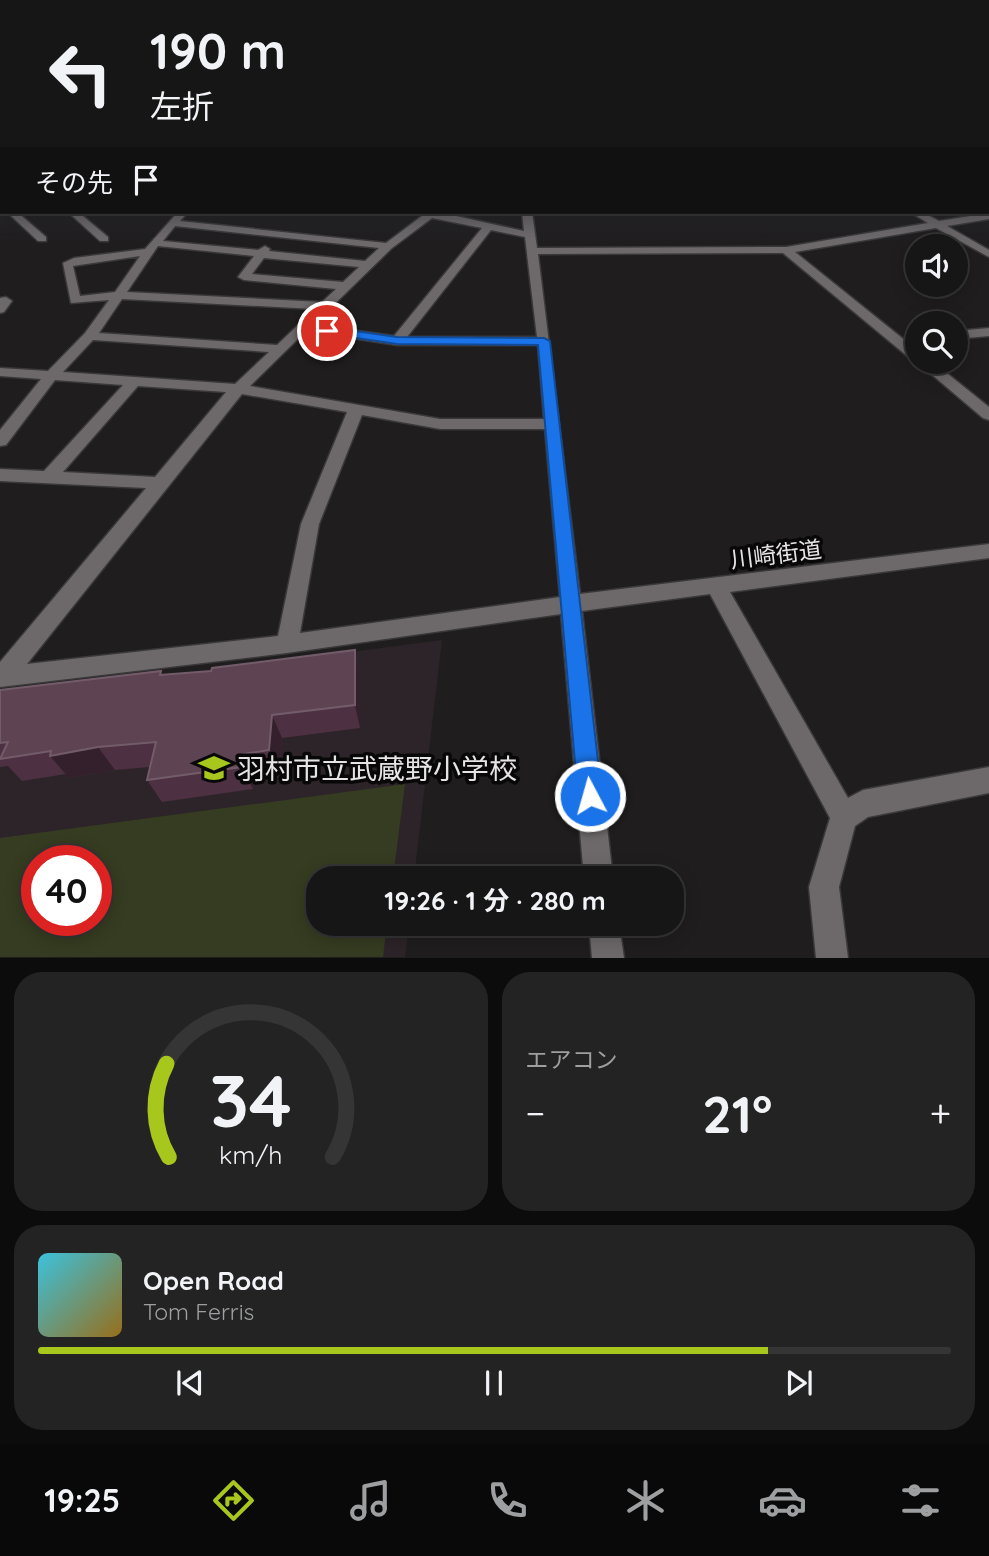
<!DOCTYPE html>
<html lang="ja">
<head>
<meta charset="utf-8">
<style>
  :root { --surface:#171616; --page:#242323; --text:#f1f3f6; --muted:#9e9fa1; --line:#363535; --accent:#a8c71d }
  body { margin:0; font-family:Quicksand,"Noto Sans JP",sans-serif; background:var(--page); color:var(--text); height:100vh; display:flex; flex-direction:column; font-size:26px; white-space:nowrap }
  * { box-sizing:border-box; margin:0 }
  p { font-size:23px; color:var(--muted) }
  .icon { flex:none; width:38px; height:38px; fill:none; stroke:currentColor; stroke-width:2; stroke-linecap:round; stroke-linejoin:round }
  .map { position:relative; height:958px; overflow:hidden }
  .panel { display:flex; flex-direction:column; gap:14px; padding:14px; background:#0d0c0c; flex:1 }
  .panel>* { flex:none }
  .top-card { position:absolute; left:0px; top:0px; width:990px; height:214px; box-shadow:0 4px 18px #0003,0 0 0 2px var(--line); background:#171616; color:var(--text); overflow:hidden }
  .fabs { position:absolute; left:905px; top:234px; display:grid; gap:14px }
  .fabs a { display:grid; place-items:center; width:63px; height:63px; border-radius:50%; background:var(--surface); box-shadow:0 4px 18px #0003,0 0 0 2px var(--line); font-size:35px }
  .speed { position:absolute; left:21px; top:845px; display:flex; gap:14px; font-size:35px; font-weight:700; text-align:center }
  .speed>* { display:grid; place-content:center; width:91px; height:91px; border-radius:50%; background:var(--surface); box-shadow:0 4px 18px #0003,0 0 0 2px var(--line); line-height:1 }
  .speed .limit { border:10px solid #d22; background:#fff; color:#111 }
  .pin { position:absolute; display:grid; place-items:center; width:60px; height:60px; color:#fff; margin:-30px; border:4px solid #fff; border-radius:50%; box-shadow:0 2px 7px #0007 }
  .me { position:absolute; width:77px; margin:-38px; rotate:354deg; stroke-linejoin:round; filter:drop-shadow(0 0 5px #0008) }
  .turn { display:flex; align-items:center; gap:24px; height:147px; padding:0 35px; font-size:32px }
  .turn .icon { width:91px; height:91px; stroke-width:2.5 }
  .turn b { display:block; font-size:49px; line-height:60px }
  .then { display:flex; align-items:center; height:66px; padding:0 35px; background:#0003; gap:14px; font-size:26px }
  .big { font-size:52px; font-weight:700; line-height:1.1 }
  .panel .widget { flex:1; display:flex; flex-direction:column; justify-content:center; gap:10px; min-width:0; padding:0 24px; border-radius:28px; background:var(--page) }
  .panel .dial { align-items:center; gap:0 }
  .dial svg { height:182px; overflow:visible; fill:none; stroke:var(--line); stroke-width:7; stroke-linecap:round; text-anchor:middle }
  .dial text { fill:var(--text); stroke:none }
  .song { display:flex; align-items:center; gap:21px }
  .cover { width:84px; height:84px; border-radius:10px; background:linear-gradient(135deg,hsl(190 70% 55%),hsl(40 70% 35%)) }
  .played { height:7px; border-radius:4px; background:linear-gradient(90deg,var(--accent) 80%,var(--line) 80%) }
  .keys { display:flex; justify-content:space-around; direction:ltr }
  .heat { display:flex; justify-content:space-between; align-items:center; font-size:38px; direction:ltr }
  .panel .tiles { flex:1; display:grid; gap:14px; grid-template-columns:1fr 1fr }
  .widget:last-child { grid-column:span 2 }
  .trip { position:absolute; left:306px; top:866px; width:378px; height:70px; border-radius:28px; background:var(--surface); box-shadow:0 4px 18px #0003,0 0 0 2px var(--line); font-weight:700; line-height:70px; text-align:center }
  .dock { display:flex; height:112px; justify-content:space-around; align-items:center; background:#090909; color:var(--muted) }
  .dock .icon { width:49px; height:49px }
  .dock .current { color:var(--accent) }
  .dock b { font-size:32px; color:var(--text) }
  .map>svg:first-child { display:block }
  .built { fill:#2c2428; fill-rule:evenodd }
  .green { fill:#353c21; fill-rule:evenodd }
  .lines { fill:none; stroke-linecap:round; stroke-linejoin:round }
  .minor-casing { stroke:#3a3839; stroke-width:3 }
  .major-casing { stroke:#3a3839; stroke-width:3 }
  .minor { fill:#6d696b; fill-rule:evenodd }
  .major { fill:#939f68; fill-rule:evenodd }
  .wall { fill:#4d3041 }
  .shaded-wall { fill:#34202c }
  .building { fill:#5e4353; stroke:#735c6a; stroke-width:2 }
  .route { fill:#1a73e8; stroke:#114b97; stroke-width:2 }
  .labels { text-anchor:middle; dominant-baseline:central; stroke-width:7; stroke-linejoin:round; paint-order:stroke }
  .street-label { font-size:23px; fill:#e6e4e5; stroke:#090808 }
  .near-poi-label { font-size:28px; fill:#e6e4e5; stroke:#090808; text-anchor:start }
</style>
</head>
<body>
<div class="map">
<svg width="989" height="958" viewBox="0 0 989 958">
  <rect width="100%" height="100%" fill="#1f1d1e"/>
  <!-- built -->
  <path class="built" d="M442,640L414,878H318V924H409L405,957H0V698ZM37,861H96V920H37Z"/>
  <!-- green -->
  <path class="green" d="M405,784L393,878H318V924H387L383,957H0V838ZM37,861H96V920H37Z"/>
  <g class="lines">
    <!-- minor casing -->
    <g class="minor-casing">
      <g id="minor">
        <path d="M0,140H2L0,145Z"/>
        <path d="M0,163H2L0,168Z"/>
        <path d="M7,212H17L46,237V241H38Z"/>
        <path d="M68,212H78L108,237V241H100Z"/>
        <path d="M178,212H188L180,221L386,243L422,216L419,212H438L524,231L522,212H532L537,248L786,247L928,223L910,212H922L939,221L989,213V219L947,226L989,250V257L936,228L795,252L917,350V361L912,360L783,253L538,254L580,594L989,544V558L730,592L848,798L863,790L989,767V793L868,817L855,826L839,887L848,958H816L809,887L830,818L710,594L582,611L613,878H584L561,614L287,653L0,687V662L146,488L0,481V469L44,471L123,385L55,380L6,445L0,446V430L41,379L0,376V368L48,371L85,333L109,300L71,303L63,263L74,258L145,249ZM432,218L482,228L394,336L313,325L392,248ZM175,226L379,248L365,261L269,251L270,249L265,246L258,250L163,241ZM491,230L525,237L537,337H407ZM158,246L254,256L238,277L244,280L336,289L322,302L127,292ZM140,256L115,292L80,296L73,266ZM264,258L359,267L343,282L252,274ZM122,299L315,309L277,345L99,333ZM306,331L397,345H538L544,419H440L250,386ZM93,340L269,352L235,384L63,372ZM138,386L226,392L155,477L63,472ZM242,394L347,412L301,524L278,636L27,664ZM362,415L440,429H545L560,597L300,633L319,524Z"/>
        <path d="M0,298L6,297L12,301L4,312L0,313Z"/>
        <path d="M989,328V336L956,339V331Z"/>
        <path d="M917,362H933L989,407V420L983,418Z"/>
        <path d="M589,924H619L624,958H592Z"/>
      </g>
    </g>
    <!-- major casing -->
    <g class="major-casing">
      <rect id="major" x="0" y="206" width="2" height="6"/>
    </g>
    <!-- minor -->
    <use href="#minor" class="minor"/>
    <!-- major -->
    <use href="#major" class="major"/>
  </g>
  <!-- wall -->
  <path class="wall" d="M355,650L360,673V728L282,738L279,772L255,776L253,789L162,802L147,780L150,767L115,770L69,778L66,774L22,781L8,766L0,767V690L211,671Z"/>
  <!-- shaded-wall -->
  <g class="shaded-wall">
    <path d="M355,650L360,673V728L355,705Z"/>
    <path d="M272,715L282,738L279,772L269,750Z"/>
    <path d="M98,747L115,770L69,778L50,756Z"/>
    <path d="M244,754L255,776L253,789L241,767Z"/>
  </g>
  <!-- building -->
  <path class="building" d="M355,650V705L272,715L269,750L244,754L241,767L147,780L156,742L98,747L50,756L51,751L0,759L8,742L0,743V690L161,671L160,675L211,671L212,668Z"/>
  <!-- sky -->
  <linearGradient id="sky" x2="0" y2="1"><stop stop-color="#111010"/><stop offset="0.45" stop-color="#3c404c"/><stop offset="1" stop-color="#3c404c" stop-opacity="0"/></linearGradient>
  <rect width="989" height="242" fill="url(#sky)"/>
  <!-- route -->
  <path class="route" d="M327,327L397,337L544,338L550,341L602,796L599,805L590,808L581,805L578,796L538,345L397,344L322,333L321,331Z"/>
  <!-- icons -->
  <defs>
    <g id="school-bare" transform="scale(2.415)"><path d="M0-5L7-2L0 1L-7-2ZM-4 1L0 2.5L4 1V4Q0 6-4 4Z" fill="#a8c71d" stroke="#090808" stroke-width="2.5" paint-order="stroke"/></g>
  </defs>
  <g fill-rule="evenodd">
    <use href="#school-bare" x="214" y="768"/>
  </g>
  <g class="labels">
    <!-- street labels -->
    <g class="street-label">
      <text transform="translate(776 554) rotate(-7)">川崎街道</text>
    </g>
    <!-- near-poi labels -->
    <g class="near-poi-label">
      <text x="237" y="768">羽村市立武蔵野小学校</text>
    </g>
  </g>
</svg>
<div class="fabs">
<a><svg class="icon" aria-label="sound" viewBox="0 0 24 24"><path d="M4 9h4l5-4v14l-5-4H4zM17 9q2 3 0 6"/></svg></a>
<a><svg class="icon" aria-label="search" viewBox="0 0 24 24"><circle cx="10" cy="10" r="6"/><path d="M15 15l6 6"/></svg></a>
</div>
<div class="speed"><div class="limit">40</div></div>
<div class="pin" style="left:327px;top:331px;background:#d93025"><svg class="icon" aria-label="arrive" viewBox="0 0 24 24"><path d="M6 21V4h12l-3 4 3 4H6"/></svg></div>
<svg class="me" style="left:590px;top:796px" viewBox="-20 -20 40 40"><circle r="17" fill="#1a73e8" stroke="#fff" stroke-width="3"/><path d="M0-11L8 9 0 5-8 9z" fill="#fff"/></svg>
<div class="trip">19:26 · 1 分 · 280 m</div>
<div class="top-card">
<div class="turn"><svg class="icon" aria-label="left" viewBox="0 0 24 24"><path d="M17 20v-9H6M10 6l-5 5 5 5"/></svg><div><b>190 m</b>左折</div></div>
<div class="then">その先<svg class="icon" aria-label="arrive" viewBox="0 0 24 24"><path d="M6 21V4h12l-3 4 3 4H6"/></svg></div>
</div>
</div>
<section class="panel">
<div class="tiles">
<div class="widget dial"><svg viewBox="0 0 100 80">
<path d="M14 69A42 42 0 1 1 86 69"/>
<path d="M14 69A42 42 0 0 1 13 28" stroke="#a8c71d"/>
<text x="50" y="56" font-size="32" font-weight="700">34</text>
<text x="50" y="72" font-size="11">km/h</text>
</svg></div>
<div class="widget"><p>エアコン</p>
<div class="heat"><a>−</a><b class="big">21°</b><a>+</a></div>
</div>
<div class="widget">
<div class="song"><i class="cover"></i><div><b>Open Road</b><p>Tom Ferris</p></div></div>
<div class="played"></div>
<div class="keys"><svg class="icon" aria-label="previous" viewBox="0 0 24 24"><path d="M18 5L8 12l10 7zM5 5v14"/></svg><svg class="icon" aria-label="pause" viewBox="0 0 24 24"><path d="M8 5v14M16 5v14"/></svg><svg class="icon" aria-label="next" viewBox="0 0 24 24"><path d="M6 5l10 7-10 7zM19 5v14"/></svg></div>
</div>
</div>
</section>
<nav class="dock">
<b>19:25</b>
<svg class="icon current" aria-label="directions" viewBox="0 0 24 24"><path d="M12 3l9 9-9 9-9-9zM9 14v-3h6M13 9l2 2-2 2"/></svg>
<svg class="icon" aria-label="music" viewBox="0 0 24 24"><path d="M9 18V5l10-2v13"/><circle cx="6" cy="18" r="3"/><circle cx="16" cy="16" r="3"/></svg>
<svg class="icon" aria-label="phone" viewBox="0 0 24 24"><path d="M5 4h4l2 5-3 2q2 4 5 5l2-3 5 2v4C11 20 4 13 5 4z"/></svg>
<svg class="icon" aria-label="climate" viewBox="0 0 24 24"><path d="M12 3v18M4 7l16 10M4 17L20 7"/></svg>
<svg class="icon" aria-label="car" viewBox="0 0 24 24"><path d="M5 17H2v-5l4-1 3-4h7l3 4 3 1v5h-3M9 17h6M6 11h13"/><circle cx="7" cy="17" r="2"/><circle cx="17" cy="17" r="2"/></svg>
<svg class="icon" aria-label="filters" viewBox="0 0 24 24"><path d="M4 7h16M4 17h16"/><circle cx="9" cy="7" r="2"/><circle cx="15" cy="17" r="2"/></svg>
</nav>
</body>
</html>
